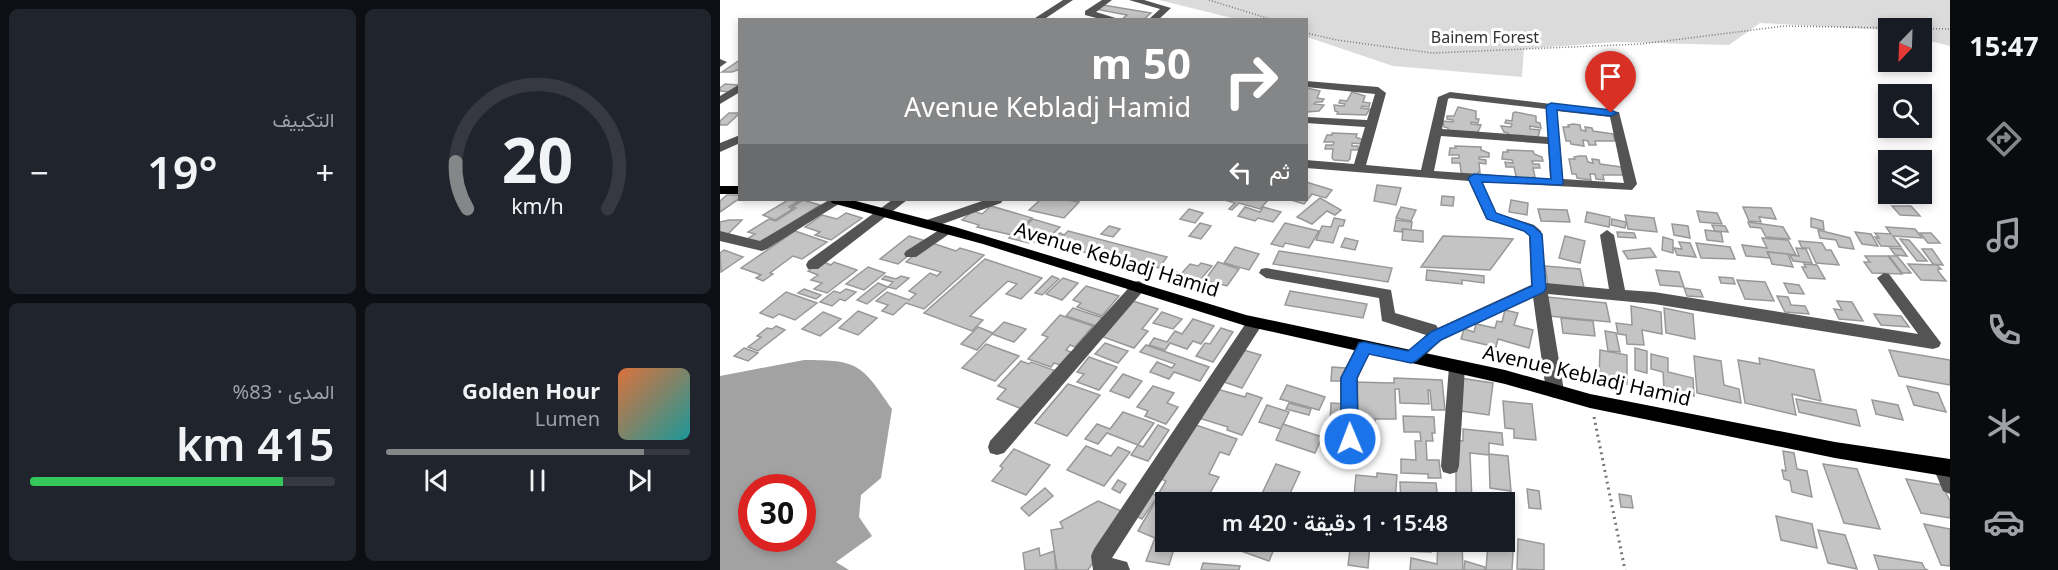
<!DOCTYPE html>
<html lang="ar">
<head>
<meta charset="utf-8">
<style>
  :root { --surface:#171b24; --page:#20242c; --text:#f1f3f6; --muted:#9ea1a6; --line:#363941; --accent:#858687 }
  body { margin:0; font-family:"Noto Sans",Vazirmatn,sans-serif; background:var(--page); color:var(--text); direction:rtl; height:100vh; display:flex; flex-direction:column; font-size:22px; white-space:nowrap }
  * { box-sizing:border-box; margin:0 }
  p { font-size:20px; color:var(--muted) }
  .icon { flex:none; width:33px; height:33px; fill:none; stroke:currentColor; stroke-width:2; stroke-linecap:round; stroke-linejoin:round }
  .map { position:relative; flex:1; overflow:hidden; direction:ltr }
  .drawer { display:flex; flex-direction:column; gap:9px; padding:9px; background:#0d0f14; width:720px }
  .drawer>* { flex:none }
  .banner { position:absolute; left:18px; top:18px; width:570px; height:183px; border-radius:0px; box-shadow:0 3px 9px #0003; direction:rtl; background:#858687; color:#fff; overflow:hidden }
  .needle { width:39px; rotate:203deg }
  .controls { position:absolute; left:1158px; top:18px; display:grid; gap:12px }
  .controls a { display:grid; place-items:center; width:54px; height:54px; border-radius:0px; background:var(--surface); box-shadow:0 3px 9px #0003; font-size:30px }
  .speed { position:absolute; left:18px; top:474px; display:flex; gap:12px; font-size:30px; font-weight:700; text-align:center }
  .speed>* { display:grid; place-content:center; width:78px; height:78px; border-radius:50%; background:var(--surface); box-shadow:0 3px 9px #0003; line-height:1 }
  .speed .limit { border:9px solid #d22; background:#fff; color:#111 }
  .pin { position:absolute; display:grid; place-items:center; width:51px; height:51px; color:#fff; margin:-62px -26px; border-radius:50% 50% 50% 0; rotate:-45deg; box-shadow:0 0 6px #0007 }
  .pin .icon { rotate:45deg }
  .me { position:absolute; width:66px; margin:-33px; rotate:359deg; stroke-linejoin:round; filter:drop-shadow(0 0 4px #0008) }
  .turn { display:flex; align-items:center; gap:21px; height:126px; padding:0 18px; font-size:27px }
  .turn .icon { width:78px; height:78px; stroke-width:2.5 }
  .turn b { display:block; font-size:42px; line-height:51px }
  .then { display:flex; align-items:center; height:57px; padding:0 18px; background:#0003; gap:12px; font-size:22px }
  .big { font-size:45px; font-weight:600; line-height:1.1 }
  .drawer .widget { flex:1; display:flex; flex-direction:column; justify-content:center; gap:9px; min-width:0; padding:0 21px; border-radius:9px; background:var(--page) }
  .drawer .dial { align-items:center; gap:0 }
  .dial svg { height:156px; overflow:visible; fill:none; stroke:var(--line); stroke-width:7; stroke-linecap:round; text-anchor:middle }
  .dial text { fill:var(--text); stroke:none }
  .song { display:flex; align-items:center; gap:18px }
  .cover { width:72px; height:72px; border-radius:9px; background:linear-gradient(135deg,hsl(20 70% 55%),hsl(180 70% 35%)) }
  .played { height:6px; border-radius:3px; background:linear-gradient(90deg,var(--accent) 85%,var(--line) 85%) }
  .keys { display:flex; justify-content:space-around; direction:ltr }
  .heat { display:flex; justify-content:space-between; align-items:center; font-size:33px; direction:ltr }
  .charge { height:9px; border-radius:4px; background:linear-gradient(90deg,#34c759 83%,var(--line) 0) }
  .drawer .tiles { flex:1; display:grid; gap:9px; grid-template-columns:repeat(2,1fr) }
  .trip { position:absolute; left:435px; top:492px; width:360px; height:60px; border-radius:0px; background:var(--surface); box-shadow:0 3px 9px #0003; font-weight:600; line-height:60px; text-align:center; direction:rtl }
  main { display:flex; flex:1; min-height:0 }
  .tabs { display:flex; flex-direction:column; width:108px; justify-content:space-around; align-items:center; background:#090b0e; color:var(--muted) }
  .tabs .icon { width:42px; height:42px }
  .tabs .current { color:var(--accent) }
  .tabs b { font-size:27px; color:var(--text) }
  .map>svg:first-child { display:block }
  .green { fill:#dbdbdb }
  .water { fill:#a2a2a2; fill-rule:evenodd }
  .building { fill:#c4c4c4; stroke:#989898; stroke-width:1.5 }
  .lines { fill:none; stroke-linecap:round; stroke-linejoin:round }
  .path-far1 { stroke:#767676; stroke-width:1.5; stroke-dasharray:1 2; stroke-linecap:butt }
  .path { stroke:#767676; stroke-width:3; stroke-dasharray:2 4; stroke-linecap:butt }
  .minor { fill:#545454; fill-rule:evenodd }
  .major { fill:#000; fill-rule:evenodd }
  .route { fill:#1a73e8; stroke:#114b97; stroke-width:1.5 }
  .labels { text-anchor:middle; dominant-baseline:central; stroke-width:6; stroke-linejoin:round; paint-order:stroke }
  .far-park-label { font-size:16px; fill:#323232; stroke:#fff }
  .street-label { font-size:20px; fill:#000; stroke:#fff }
</style>
</head>
<body>
<main>
<nav class="tabs">
<b>15:47</b>
<svg class="icon current" aria-label="directions" viewBox="0 0 24 24"><path d="M12 3l9 9-9 9-9-9zM9 14v-3h6M13 9l2 2-2 2"/></svg>
<svg class="icon" aria-label="music" viewBox="0 0 24 24"><path d="M9 18V5l10-2v13"/><circle cx="6" cy="18" r="3"/><circle cx="16" cy="16" r="3"/></svg>
<svg class="icon" aria-label="phone" viewBox="0 0 24 24"><path d="M5 4h4l2 5-3 2q2 4 5 5l2-3 5 2v4C11 20 4 13 5 4z"/></svg>
<svg class="icon" aria-label="climate" viewBox="0 0 24 24"><path d="M12 3v18M4 7l16 10M4 17L20 7"/></svg>
<svg class="icon" aria-label="car" viewBox="0 0 24 24"><path d="M5 17H2v-5l4-1 3-4h7l3 4 3 1v5h-3M9 17h6M6 11h13"/><circle cx="7" cy="17" r="2"/><circle cx="17" cy="17" r="2"/></svg>
</nav>
<div class="map">
<svg width="1230" height="570" viewBox="0 0 1230 570">
  <rect width="100%" height="100%" fill="#fff"/>
  <!-- green -->
  <path class="green" d="M439,0H1230V46L1202,39V28H1168V30L1040,23L1009,45L895,42L804,49L802,77L673,66L587,37L586,20L516,19Z"/>
  <!-- water -->
  <path class="water" d="M84,360C139,360 141,364 172,409L161,478L141,495L139,517L152,536L116,562L129,570H0V376ZM32,488H82V538H32Z"/>
  <!-- building -->
  <g class="building">
    <path d="M383,5L431,13L423,20H401L407,15L375,9Z"/>
    <path d="M20,60V69L12,72H2Z"/>
    <path d="M5,84L20,85L11,92L0,91V88Z"/>
    <path d="M587,88L600,91L597,98L604,99L602,102H596L594,104L604,105L599,111L586,112Z"/>
    <path d="M632,92L645,96L643,102L650,103L649,107L642,106L641,108L650,109L646,115L617,114L618,112L615,111L614,105L624,106L625,104L619,103L620,100L627,101Z"/>
    <path d="M738,107L756,111V119H759L758,123L751,122V124L761,125L758,132L728,131V128L724,127L723,121L733,122V120L727,119V116H734Z"/>
    <path d="M795,112L816,116V122L820,123L821,128L810,126V129L820,130L818,137L788,136V133L784,132L781,126L791,127L792,124L785,123L786,120L792,121L793,113Z"/>
    <path d="M9,113H20L7,125H0V121Z"/>
    <path d="M853,124L860,125L861,130L866,131L865,127L872,128L873,131L893,134L895,141H875L876,145H869L868,141L863,140L864,146L851,144L850,141H846L843,127H849L848,125Z"/>
    <path d="M612,133L637,134L636,137L643,140V144L632,143V146H638V150H631L630,159L628,161L614,160L612,158L613,149H605L606,145H613L614,142H604L607,135H612Z"/>
    <path d="M735,146L761,147V150L769,153V157H759V159L766,160V164L759,163L760,173L758,172V175L744,174L741,172L740,163H732V158H739V155H729L730,148H736Z"/>
    <path d="M787,150L813,151L814,154L822,157L823,161H812L813,164H819L820,168H813L815,177H813V179H799L796,176L794,167H786L785,162L793,163L792,160L782,159L783,152H788Z"/>
    <path d="M859,156H866L868,162L873,163L872,159L879,160L880,164L901,167L904,175H883L884,180L876,179L875,174H870L871,180L857,178L856,174H852L849,159H855L854,157Z"/>
    <path d="M586,182L612,190L606,198L592,194L584,204L571,200H586Z"/>
    <path d="M657,185L681,188L676,205L654,201Z"/>
    <path d="M7,195H20V198L0,212V201Z"/>
    <path d="M722,196L734,197L733,206L721,205Z"/>
    <path d="M600,198L621,210L615,215L607,211L592,224L577,217Z"/>
    <path d="M68,200L79,201L69,207L73,209L55,220L43,215Z"/>
    <path d="M83,200L100,205L39,244L27,239L35,234L28,232L49,219L56,221L76,208L72,207Z"/>
    <path d="M320,200H348L359,202L344,218L309,210Z"/>
    <path d="M505,200H548L540,209L519,203L512,210L509,209L515,203Z"/>
    <path d="M791,200L808,203L807,215L789,212Z"/>
    <path d="M271,206L312,218L296,232L298,233L313,219L340,227L322,244L311,241L309,243L289,238L292,235L257,227L259,225L242,220L253,211L262,214Z"/>
    <path d="M1172,206H1191L1200,216L1180,215Z"/>
    <path d="M525,207L540,212L543,207L561,212L553,222L538,218L535,221L518,216Z"/>
    <path d="M681,207L696,210L691,221L676,218Z"/>
    <path d="M1023,207L1051,208L1056,219L1039,217L1041,222L1029,221Z"/>
    <path d="M469,209L483,213L475,223L460,219Z"/>
    <path d="M818,209L847,210L850,222L821,221Z"/>
    <path d="M977,211L997,213L1002,224L980,222Z"/>
    <path d="M867,212L890,217L889,227L865,222Z"/>
    <path d="M126,213L142,218L111,240L95,235L100,232L85,227L102,215L117,219Z"/>
    <path d="M905,215L934,218L937,232L908,229Z"/>
    <path d="M614,218L625,220L623,226H619L613,243L596,240L602,226L611,227Z"/>
    <path d="M1091,218L1103,221L1104,230L1091,227Z"/>
    <path d="M892,219L906,222L905,228L891,225Z"/>
    <path d="M9,220H22L7,235L0,234V222Z"/>
    <path d="M676,220L692,222L691,230L682,229V232L674,231Z"/>
    <path d="M1028,222L1063,227L1070,239L1046,237L1041,228L1030,227Z"/>
    <path d="M480,223L491,226L481,239L469,236Z"/>
    <path d="M565,223L599,231L589,248L565,243L563,247L551,244Z"/>
    <path d="M952,224L968,226L970,238L954,235Z"/>
    <path d="M992,225L1005,226L1008,232L995,231Z"/>
    <path d="M389,226L400,229L393,237L381,234Z"/>
    <path d="M1166,227L1195,229L1202,238L1173,236L1181,247L1161,246L1155,237L1159,238L1155,233L1171,234Z"/>
    <path d="M683,229L703,231V242L682,240Z"/>
    <path d="M985,230L1001,232L1003,242L987,240Z"/>
    <path d="M1098,230L1130,238L1134,249L1119,247L1116,240L1100,238Z"/>
    <path d="M75,231L107,242L82,259L73,256L50,273L53,274L43,281L36,278L41,275L21,268Z"/>
    <path d="M348,231L447,257L439,268L432,266L428,269L330,243L340,233L344,235Z"/>
    <path d="M897,232L914,233L916,238L898,237Z"/>
    <path d="M1135,232L1151,234L1158,246L1142,244Z"/>
    <path d="M1200,233H1211L1220,243H1208Z"/>
    <path d="M189,236L206,241L178,264L160,259Z"/>
    <path d="M723,236L778,238L793,239L770,270L701,267Z"/>
    <path d="M845,236L865,241L860,263L839,258Z"/>
    <path d="M943,237L953,240V253L942,250Z"/>
    <path d="M625,238L638,241L635,250L621,247Z"/>
    <path d="M1042,238L1068,240L1076,255L1047,252L1050,258L1026,256L1022,245L1047,248Z"/>
    <path d="M1180,239L1189,240L1207,261H1197Z"/>
    <path d="M1079,241L1102,243L1106,250H1111L1119,265L1096,263L1089,248H1082Z"/>
    <path d="M209,242L236,251L240,248L264,255L204,309L186,303L173,315L162,311L168,305L156,301L167,292L189,300L196,294L189,291L210,273L217,276L221,272L186,262Z"/>
    <path d="M959,242L970,243L976,257L957,255L954,248L962,249Z"/>
    <path d="M976,243L1010,247L1015,259L981,258Z"/>
    <path d="M515,247L539,254L529,270L504,263Z"/>
    <path d="M930,248L936,257L908,259L903,251Z"/>
    <path d="M1076,248L1086,249L1092,263L1073,261L1070,255L1079,256Z"/>
    <path d="M1170,248L1182,249L1187,256L1175,255Z"/>
    <path d="M1202,249H1212L1223,265L1213,264Z"/>
    <path d="M4,250L23,257L1,272L0,253Z"/>
    <path d="M559,251L672,268L668,282L553,264Z"/>
    <path d="M1048,252L1068,254L1073,267L1052,264Z"/>
    <path d="M1145,256H1168L1182,274L1152,273L1144,262H1150Z"/>
    <path d="M1169,256H1177L1191,273H1182Z"/>
    <path d="M265,259L322,278L301,299L286,294L297,284L288,281L250,316L263,320L252,331L204,313Z"/>
    <path d="M101,261L111,265L114,262L137,270L107,293L94,289L102,283L91,280L98,275L88,271Z"/>
    <path d="M498,262L519,269L507,286L485,280Z"/>
    <path d="M481,263L492,266L475,286L451,278L456,272L461,274L470,264L478,266Z"/>
    <path d="M1084,264L1097,265L1105,279L1088,278L1082,267H1086Z"/>
    <path d="M1188,264L1217,265L1221,269H1218V271L1226,281L1201,280Z"/>
    <path d="M825,266L860,269L864,288L828,285Z"/>
    <path d="M148,267L165,273L144,290L126,284Z"/>
    <path d="M707,270L764,276V283L742,280V284L706,280Z"/>
    <path d="M936,270L959,272L964,287L940,285Z"/>
    <path d="M165,276L176,279L181,276L189,278L176,289L168,287L173,282L162,279Z"/>
    <path d="M332,276L339,279L322,295L315,293Z"/>
    <path d="M999,277L1013,278L1015,284L1001,283Z"/>
    <path d="M343,278L358,283L342,300L326,294Z"/>
    <path d="M1017,280L1045,282L1054,301L1025,299Z"/>
    <path d="M158,283L168,287L147,304L137,300Z"/>
    <path d="M1064,283L1079,285L1084,294L1069,293Z"/>
    <path d="M366,286L399,296L382,316L357,307L361,303L353,300Z"/>
    <path d="M964,288L980,290L983,297L967,296Z"/>
    <path d="M84,289L101,295L96,299L78,293Z"/>
    <path d="M126,289L136,292L125,301L120,299L112,306L100,302L114,291L120,293Z"/>
    <path d="M570,291L647,304L643,318L565,305Z"/>
    <path d="M66,292L97,303L75,320L59,314L53,318L40,313Z"/>
    <path d="M1057,296L1068,297L1071,305L1085,306L1089,314L1065,312Z"/>
    <path d="M827,297L886,303L890,322L829,316Z"/>
    <path d="M413,301L438,309L422,329L428,331L414,348L383,337Z"/>
    <path d="M1117,301L1132,302L1143,321L1119,319L1114,309L1122,310Z"/>
    <path d="M911,306L941,312L942,334L922,330L924,345L907,344L906,335L898,334L896,323L912,325Z"/>
    <path d="M353,308L386,319L379,327L346,316Z"/>
    <path d="M944,308L973,314L975,339L946,333Z"/>
    <path d="M785,310L798,313L794,325L813,330L809,348L778,339L776,347L741,339L744,329L754,332L756,324L775,328L777,321L782,322Z"/>
    <path d="M138,311L157,318L138,335L119,328Z"/>
    <path d="M103,312L121,319L100,336L82,329Z"/>
    <path d="M442,312L462,319L453,329L433,323Z"/>
    <path d="M1154,314L1181,316L1189,327L1161,325Z"/>
    <path d="M340,315L373,326L355,347L350,345L346,350L351,352L340,365L334,363L331,367L308,359L328,337L322,335Z"/>
    <path d="M841,318L873,321L875,336L843,333Z"/>
    <path d="M473,319L494,326L481,344L473,341L467,349L450,343L445,350L429,345L434,338L447,342L455,331L462,334Z"/>
    <path d="M284,322L306,329L294,342L272,334L257,350L241,344L258,327L273,333Z"/>
    <path d="M56,326L65,330L38,351L28,347L41,337L37,336L47,328L52,329Z"/>
    <path d="M501,328L513,332L493,362L476,356L485,343L490,344Z"/>
    <path d="M885,331L896,333L900,352L888,351Z"/>
    <path d="M385,343L408,351L398,363L375,354Z"/>
    <path d="M266,344L299,356L275,381L242,368Z"/>
    <path d="M426,345L489,367L480,381L454,372L449,379L430,372L437,362L452,368L455,364L420,352Z"/>
    <path d="M24,348L38,353L28,361L14,356Z"/>
    <path d="M915,348L927,351V373L915,370Z"/>
    <path d="M520,349L541,355L522,388L501,381Z"/>
    <path d="M880,350L907,355V384L879,378Z"/>
    <path d="M1169,350L1230,360V385L1179,376Z"/>
    <path d="M931,354L948,358V372L973,378L974,396L944,389L943,372L931,369Z"/>
    <path d="M974,356L1001,361L1004,385L1019,389L1021,403L977,393Z"/>
    <path d="M369,357L397,367L379,390L357,382L364,374L357,372Z"/>
    <path d="M1039,358L1094,370L1101,401L1072,394L1076,415L1025,403L1018,360L1040,364Z"/>
    <path d="M301,361L309,364L311,362L336,371L302,409L277,399L286,389L278,386Z"/>
    <path d="M612,367L626,368V381H611Z"/>
    <path d="M403,374L422,381L409,398L390,391Z"/>
    <path d="M733,377L773,383L769,415L727,409Z"/>
    <path d="M674,378L722,380L725,410H712L710,390H708L709,404L680,403L679,389H675L676,419H655V427L636,426L633,382L674,383Z"/>
    <path d="M348,384L380,395L347,436L315,423Z"/>
    <path d="M567,385L605,397L599,410L560,399Z"/>
    <path d="M433,386L454,393L447,403L458,407L446,424L425,416L428,411L417,407Z"/>
    <path d="M1187,386L1218,393L1226,412L1194,405Z"/>
    <path d="M497,389L525,397L527,393L542,398L522,435L507,430L508,427L479,418Z"/>
    <path d="M1076,399L1136,410L1140,426L1079,412Z"/>
    <path d="M1152,400L1178,405L1183,420L1156,414Z"/>
    <path d="M783,401L812,404L816,440L794,438V429L785,428Z"/>
    <path d="M569,403L591,409L589,415L566,409Z"/>
    <path d="M611,403L625,404V424H610Z"/>
    <path d="M547,405L569,412L561,429L539,422Z"/>
    <path d="M403,412L434,423L418,445L387,433L378,444L365,439L377,424L390,429Z"/>
    <path d="M683,416L714,417L715,433H712L713,441H706L707,460H719L721,478H708V474L681,473V459L696,460L695,441H701L700,432H684Z"/>
    <path d="M473,424L517,439L509,455L500,452L489,474L499,477L485,502H456L437,496L446,481L441,479L466,441Z"/>
    <path d="M563,424L602,437L595,453L556,440Z"/>
    <path d="M438,425L449,430L428,461L411,455L418,445L423,447Z"/>
    <path d="M743,429L782,433L783,445L769,443V454L788,456L791,491L770,488L769,455L750,453L752,502H736V440L743,441Z"/>
    <path d="M366,446L391,456L398,447L410,452L384,486L347,470Z"/>
    <path d="M294,449L330,465L306,495L272,481L283,468L280,466Z"/>
    <path d="M1063,451L1074,453L1077,469L1087,471L1092,497L1072,492L1070,481L1064,479L1062,470L1066,471Z"/>
    <path d="M556,464L580,472L566,502H538Z"/>
    <path d="M1103,464L1137,469L1160,529L1124,523Z"/>
    <path d="M657,473L677,475L675,502H655V498L634,496L636,475L657,477Z"/>
    <path d="M1186,479L1222,485L1230,501V518L1201,513Z"/>
    <path d="M398,480L406,484L400,493L392,489Z"/>
    <path d="M680,482L716,483L718,502H681Z"/>
    <path d="M325,488L333,496L309,516L301,508Z"/>
    <path d="M807,489L819,491L821,509L809,508Z"/>
    <path d="M430,493L438,496L422,519L414,515Z"/>
    <path d="M899,494L911,496L913,508L901,507Z"/>
    <path d="M378,501L406,513L368,570H337L331,530L343,528L340,522Z"/>
    <path d="M435,502L446,505V542H456L449,565L426,561L435,538L418,531Z"/>
    <path d="M1056,516L1092,524L1097,548L1061,540Z"/>
    <path d="M1204,524L1230,529V566L1221,565Z"/>
    <path d="M1098,530L1125,535L1137,569L1108,563Z"/>
    <path d="M784,535L794,537L792,570H766L768,542H784Z"/>
    <path d="M798,539L824,544V570L797,569Z"/>
    <path d="M496,542H557L549,561Z"/>
    <path d="M631,542H650L648,568L628,565Z"/>
    <path d="M682,542H710L711,552L683,551Z"/>
    <path d="M718,542H742L743,570H690L691,558L717,564Z"/>
    <path d="M319,548L320,556L334,551L336,570H305L303,553Z"/>
    <path d="M1154,555L1202,563L1205,569L1208,570H1159Z"/>
    <path d="M745,561L765,567V570H744Z"/>
    <path d="M483,563L520,566L519,570H481Z"/>
  </g>
  <g class="lines">
    <!-- path-far1 -->
    <g class="path-far1">
      <path d="M489,0L553,20"/>
      <path d="M586,33L617,40L712,53L921,44L1065,26L1230,29"/>
    </g>
    <!-- path -->
    <path class="path" d="M874,417L905,570"/>
    <!-- minor -->
    <g class="minor">
      <path d="M343,0H353L323,20H312Z"/>
      <path d="M382,0H392L376,12L402,20H384L365,15V11Z"/>
      <path d="M409,0H424L451,8L438,20H428L440,9Z"/>
      <path d="M0,59L7,62L0,67Z"/>
      <path d="M586,81L658,87L666,93L646,165L701,170L718,97L730,92L899,112L917,184L912,190L762,182L776,213L814,225L821,231L826,283L889,289L880,235L887,230L894,235L905,290L934,292L1198,334L1157,278L1164,273L1169,274L1221,343L1219,347L1213,349L934,304L828,294L844,391L841,396L835,398L829,396L826,391L813,297C783,311 752,323 724,339C711,346 701,367 685,362L683,357L706,335L662,321L659,298L546,278L539,273L541,269L546,268L671,290L675,313L716,325L718,328L811,285L809,235L804,231L766,219L749,181L586,168V160L634,164L645,127L586,123V117L647,120L655,94L586,87ZM730,98L826,109L828,137L722,129L728,99ZM837,111L890,117L904,183L843,179ZM721,136L828,144L830,179L714,171Z"/>
      <path d="M20,84V92L0,104V96Z"/>
      <path d="M20,135V143L0,152V143Z"/>
      <path d="M109,200H125L47,249L42,251L0,241V231L40,241Z"/>
      <path d="M172,200H187L98,269H88L86,265L88,261Z"/>
      <path d="M265,200H283L281,203L214,227H204L202,224L204,221Z"/>
      <path d="M227,225L234,229L232,232L196,257H186L184,254L186,251Z"/>
      <path d="M419,281L427,286L424,290L284,453L277,455L270,453L268,447L270,441L414,282Z"/>
      <path d="M534,318L540,320L542,324L540,328L392,558L407,562L410,570H373L371,556L374,549L528,320Z"/>
      <path d="M644,341L650,343L652,347L638,378L639,459L637,465L630,467L623,465L621,459L620,378L638,343Z"/>
      <path d="M737,360L743,362L745,367L739,466L737,472L730,474L723,472L721,466L729,367L731,362Z"/>
      <path d="M1222,459L1230,464V494L1223,491L1213,467L1215,461Z"/>
    </g>
    <!-- major -->
    <g class="major">
      <rect x="0" y="186" width="20" height="8"/>
      <path d="M110,200H132L235,227L526,315L785,370L870,394L1115,442L1230,459V477L1115,458L870,408L785,384L526,326L263,244L112,203Z"/>
    </g>
  </g>
  <!-- route -->
  <path class="route" d="M831,103L891,110L897,113L891,116L837,110L843,183L842,185L762,182L776,213L813,226L822,234L826,288L824,292L721,340L696,361L691,363L649,354L637,378L638,439L635,444L630,446L624,444L621,439V378L639,343L644,342L688,351L711,332L812,286L810,236L804,231L767,219L748,178L754,174L831,179L826,106Z"/>
  <g class="labels">
    <!-- far-park labels -->
    <g class="far-park-label">
      <text x="765" y="37">Bainem Forest</text>
    </g>
    <!-- street labels -->
    <g class="street-label">
      <text transform="translate(397 259) rotate(17)">Avenue Kebladj Hamid</text>
      <text transform="translate(867 375) rotate(13)">Avenue Kebladj Hamid</text>
    </g>
  </g>
</svg>
<div class="controls">
<a><svg class="needle" viewBox="-14 -14 28 28"><path d="M0-13l5 13h-10z" fill="#e53935"/><path d="M0 13l5-13h-10z" fill="#9ea1a6"/></svg></a>
<a><svg class="icon" aria-label="search" viewBox="0 0 24 24"><circle cx="10" cy="10" r="6"/><path d="M15 15l6 6"/></svg></a>
<a><svg class="icon" aria-label="layers" viewBox="0 0 24 24"><path d="M12 4l9 5-9 5-9-5zM3 14l9 5 9-5"/></svg></a>
</div>
<div class="speed"><div class="limit">30</div></div>
<div class="pin" style="left:891px;top:113px;background:#d93025"><svg class="icon" aria-label="arrive" viewBox="0 0 24 24"><path d="M6 21V4h12l-3 4 3 4H6"/></svg></div>
<svg class="me" style="left:630px;top:439px" viewBox="-20 -20 40 40"><circle r="17" fill="#1a73e8" stroke="#fff" stroke-width="3"/><path d="M0-11L8 9 0 5-8 9z" fill="#fff"/></svg>
<div class="trip">15:48 · 1 دقيقة · 420 m</div>
<div class="banner">
<div class="turn"><svg class="icon" aria-label="right" viewBox="0 0 24 24"><path d="M7 20v-9h11M14 6l5 5-5 5"/></svg><div><b>50 m</b>Avenue Kebladj Hamid</div></div>
<div class="then">ثم<svg class="icon" aria-label="left" viewBox="0 0 24 24"><path d="M17 20v-9H6M10 6l-5 5 5 5"/></svg></div>
</div>
</div>
<section class="drawer">
<div class="tiles">
<div class="widget dial"><svg viewBox="0 0 100 80">
<path d="M14 69A42 42 0 1 1 86 69"/>
<path d="M14 69A42 42 0 0 1 8 45" stroke="#858687"/>
<text x="50" y="56" font-size="32" font-weight="700">20</text>
<text x="50" y="72" font-size="11">km/h</text>
</svg></div>
<div class="widget"><p>التكييف</p>
<div class="heat"><a>−</a><b class="big">19°</b><a>+</a></div>
</div>
<div class="widget">
<div class="song"><i class="cover"></i><div><b>Golden Hour</b><p>Lumen</p></div></div>
<div class="played"></div>
<div class="keys"><svg class="icon" aria-label="previous" viewBox="0 0 24 24"><path d="M18 5L8 12l10 7zM5 5v14"/></svg><svg class="icon" aria-label="pause" viewBox="0 0 24 24"><path d="M8 5v14M16 5v14"/></svg><svg class="icon" aria-label="next" viewBox="0 0 24 24"><path d="M6 5l10 7-10 7zM19 5v14"/></svg></div>
</div>
<div class="widget"><p>المدى · 83%</p><b class="big">415 km</b><div class="charge"></div></div>
</div>
</section>
</main>
</body>
</html>
